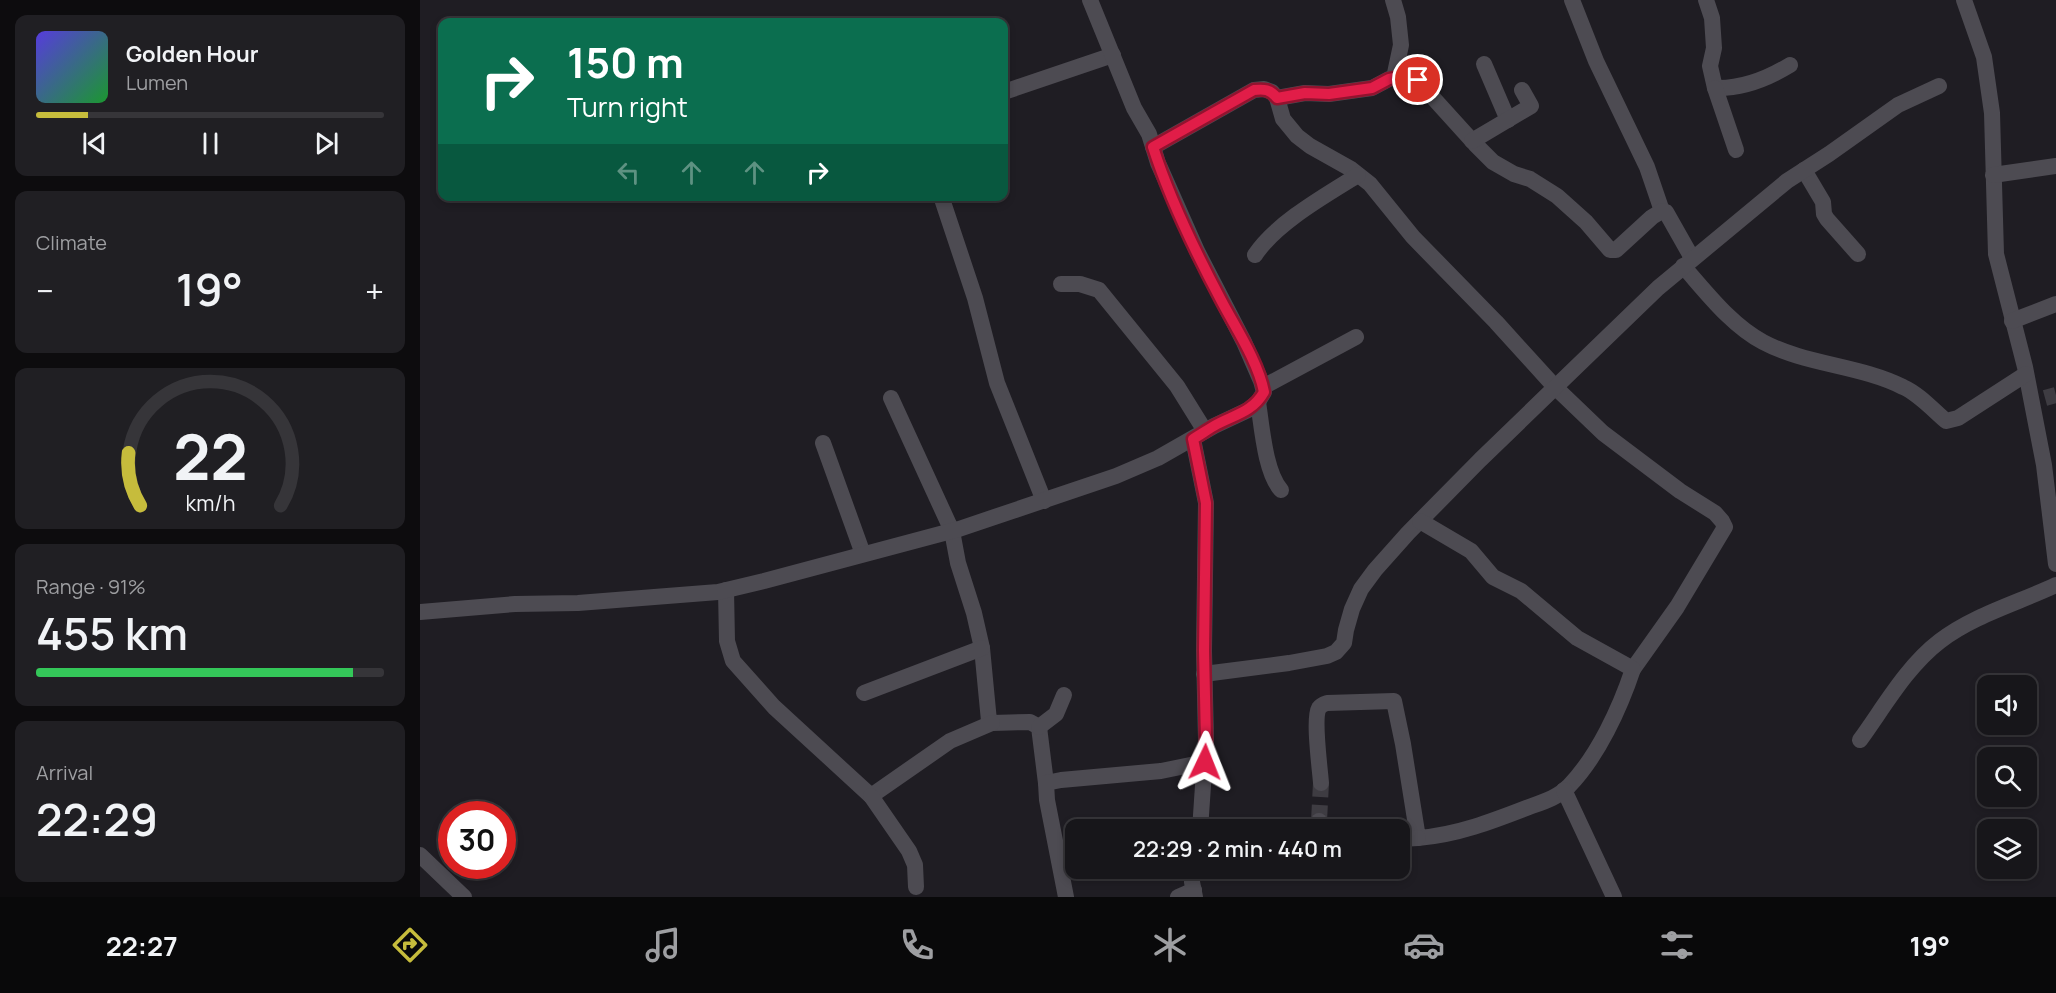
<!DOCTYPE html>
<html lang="en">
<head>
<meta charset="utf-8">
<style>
  :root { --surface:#17161a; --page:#201f23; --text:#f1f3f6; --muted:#9e9fa2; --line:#363539; --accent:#c6bc3c }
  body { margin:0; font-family:Manrope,sans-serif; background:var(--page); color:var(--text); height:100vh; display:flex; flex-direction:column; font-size:22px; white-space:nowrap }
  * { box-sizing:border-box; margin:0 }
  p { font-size:20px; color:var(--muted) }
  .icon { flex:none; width:33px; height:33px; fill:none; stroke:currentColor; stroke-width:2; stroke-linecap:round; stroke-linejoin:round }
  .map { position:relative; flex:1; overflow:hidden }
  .details { display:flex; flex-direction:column; gap:15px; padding:15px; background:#0d0c0e; width:420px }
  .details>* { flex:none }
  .guide { position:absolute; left:18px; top:18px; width:570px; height:183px; border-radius:12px; box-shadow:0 3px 9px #0003,0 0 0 2px var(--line); background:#0b6e4f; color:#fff; overflow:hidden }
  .controls { position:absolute; left:1557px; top:675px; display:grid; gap:12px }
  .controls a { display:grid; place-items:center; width:60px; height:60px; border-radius:12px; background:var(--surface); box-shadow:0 3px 9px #0003,0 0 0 2px var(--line); font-size:30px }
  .speed { position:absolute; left:18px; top:801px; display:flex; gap:12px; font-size:30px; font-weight:700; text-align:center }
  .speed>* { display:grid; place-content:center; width:78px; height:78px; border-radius:50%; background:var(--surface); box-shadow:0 3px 9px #0003,0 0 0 2px var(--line); line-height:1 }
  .speed .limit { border:9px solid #d22; background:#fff; color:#111 }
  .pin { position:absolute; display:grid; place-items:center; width:51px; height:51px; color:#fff; margin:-26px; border:3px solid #fff; border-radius:50%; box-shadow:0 2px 6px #0007 }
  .me { position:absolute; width:66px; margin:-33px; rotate:2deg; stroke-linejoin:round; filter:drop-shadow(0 0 4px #0008) }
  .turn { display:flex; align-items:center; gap:21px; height:126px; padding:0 30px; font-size:27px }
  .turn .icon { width:78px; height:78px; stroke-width:2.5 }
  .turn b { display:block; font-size:42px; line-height:51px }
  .lanes { display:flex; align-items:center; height:57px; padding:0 30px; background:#0003; justify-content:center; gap:30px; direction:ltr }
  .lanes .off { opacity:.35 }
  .big { font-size:45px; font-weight:600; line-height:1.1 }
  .details .widget { flex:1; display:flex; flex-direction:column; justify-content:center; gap:9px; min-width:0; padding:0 21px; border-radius:12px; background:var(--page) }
  .details .dial { align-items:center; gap:0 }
  .dial svg { height:156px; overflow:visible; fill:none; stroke:var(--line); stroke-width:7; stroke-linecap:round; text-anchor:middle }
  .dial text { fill:var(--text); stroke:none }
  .song { display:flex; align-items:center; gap:18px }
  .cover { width:72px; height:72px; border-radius:9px; background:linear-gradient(135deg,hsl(250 70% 55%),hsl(130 70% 35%)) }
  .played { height:6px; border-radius:3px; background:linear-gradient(90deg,var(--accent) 15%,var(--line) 15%) }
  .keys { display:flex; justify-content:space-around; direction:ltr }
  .heat { display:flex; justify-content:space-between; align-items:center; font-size:33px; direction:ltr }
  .charge { height:9px; border-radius:4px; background:linear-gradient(90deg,#34c759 91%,var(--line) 0) }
  .trip { position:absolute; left:645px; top:819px; width:345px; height:60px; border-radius:12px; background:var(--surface); box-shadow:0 3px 9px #0003,0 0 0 2px var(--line); font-weight:600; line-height:60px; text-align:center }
  .tab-bar { display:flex; height:96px; justify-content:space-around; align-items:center; background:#09090a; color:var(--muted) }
  .tab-bar .icon { width:42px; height:42px }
  .tab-bar .on { color:var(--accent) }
  .tab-bar b { font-size:27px; color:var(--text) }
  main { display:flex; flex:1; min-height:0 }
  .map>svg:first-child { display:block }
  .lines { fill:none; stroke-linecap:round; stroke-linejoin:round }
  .minor-tunnel { stroke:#3e3c42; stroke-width:16; stroke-dasharray:16 8; stroke-linecap:butt }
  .minor { stroke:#4d4b52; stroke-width:16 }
  .route-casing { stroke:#92132f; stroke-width:15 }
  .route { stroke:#e11d48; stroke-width:10 }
</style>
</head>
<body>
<main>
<section class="details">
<div class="widget">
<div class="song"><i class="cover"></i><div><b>Golden Hour</b><p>Lumen</p></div></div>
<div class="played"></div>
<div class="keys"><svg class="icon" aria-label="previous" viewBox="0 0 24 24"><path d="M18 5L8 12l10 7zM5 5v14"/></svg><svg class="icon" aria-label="pause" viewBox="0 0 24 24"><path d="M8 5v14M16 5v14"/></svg><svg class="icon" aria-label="next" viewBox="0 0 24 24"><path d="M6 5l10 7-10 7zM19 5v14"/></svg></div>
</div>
<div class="widget"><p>Climate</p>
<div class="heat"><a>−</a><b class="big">19°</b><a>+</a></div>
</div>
<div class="widget dial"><svg viewBox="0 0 100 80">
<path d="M14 69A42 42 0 1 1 86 69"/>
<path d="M14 69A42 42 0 0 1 8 42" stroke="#c6bc3c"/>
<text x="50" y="56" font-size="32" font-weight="700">22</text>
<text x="50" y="72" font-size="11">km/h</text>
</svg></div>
<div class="widget"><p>Range · 91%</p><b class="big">455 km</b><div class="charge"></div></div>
<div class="widget"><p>Arrival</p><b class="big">22:29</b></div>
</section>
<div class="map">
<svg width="1636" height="897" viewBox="0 0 1636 897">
  <rect width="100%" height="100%" fill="#1f1d23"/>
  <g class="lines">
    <!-- minor-tunnel -->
    <g class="minor-tunnel">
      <path d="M1625,398L1636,395"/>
      <path d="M899,821L901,783"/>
    </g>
    <!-- minor -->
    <g class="minor">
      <path d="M973,0L978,17L981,45L974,78"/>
      <path d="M1152,0L1176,61L1227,167L1242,211"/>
      <path d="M1286,0L1292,18L1294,48L1290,66L1295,88C1322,89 1347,79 1370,65"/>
      <path d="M1544,0L1564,57L1572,113L1576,254L1605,367L1624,465L1636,564"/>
      <path d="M1064,64L1088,120"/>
      <path d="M1295,88L1316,150"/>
      <path d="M584,92L693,55"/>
      <path d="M857,98L885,93L909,94L952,88L969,79L984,76L997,80L1055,144L1073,162L1094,174L1110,179L1137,196L1166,222L1190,250H1196L1232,217L1242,211L1246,212L1272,258"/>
      <path d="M1052,141L1111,106L1102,90"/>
      <path d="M733,147L834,90L844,89L852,92L857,98L863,119L877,136L890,146L931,169L950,184L993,237L1076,322L1135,387L1183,433L1260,491L1295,513L1302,521L1305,527L1257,607L1213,669"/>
      <path d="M1384,170L1403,202L1404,214L1407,219L1438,254"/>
      <path d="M1573,175L1636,166"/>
      <path d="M521,196L555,298L577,383L624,501"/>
      <path d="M835,255C856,223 906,195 938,175"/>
      <path d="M1263,266C1287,293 1311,325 1343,342C1386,365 1439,365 1483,387C1499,394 1513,410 1526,421L1538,418L1606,374"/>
      <path d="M641,284H660L679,290L757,386L785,431"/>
      <path d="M1592,321L1636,304"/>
      <path d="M843,387L936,337"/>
      <path d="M471,398L532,531L538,563L554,613L562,648L569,721L572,723L610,722L619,727L626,783"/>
      <path d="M838,402C842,427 845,472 861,490"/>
      <path d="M773,439L786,503L784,651L786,741L780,830"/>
      <path d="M403,443L443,554"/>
      <path d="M306,590L307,641L313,661L354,707L451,796L530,741L572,723"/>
      <path d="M0,612L95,604L158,603L298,592L344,581L539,529L696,476L738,458L794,426L828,410L838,402L844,392L841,381L824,342L777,251L738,163L729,134L714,108L670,0"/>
      <path d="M784,674L869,663L907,656L916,652L924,643L926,630L932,609L941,589L955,570L988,533L1060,460L1238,288L1367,181L1409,154L1478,105L1519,86"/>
      <path d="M444,693L562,648"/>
      <path d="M619,727L636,714L644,695"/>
      <path d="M1440,740C1464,707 1487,666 1520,641C1554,615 1598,603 1636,585"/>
      <path d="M901,783C900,769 893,718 899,708C901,705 904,704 907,703L974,701L983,744L998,838C1037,835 1073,821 1109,807C1123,802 1139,797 1149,786C1178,756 1200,708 1213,669L1157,638L1101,591L1073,577L1051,551L1000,521"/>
      <path d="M1144,790L1194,897"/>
      <path d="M451,796L489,851L495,865L496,887"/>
      <path d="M802,830H839"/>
      <path d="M899,830V821"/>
      <path d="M980,839L998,838"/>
      <path d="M0,855L44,897"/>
      <path d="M773,868L772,882L775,897"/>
      <path d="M646,897L627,800L626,783L641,780L741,771L785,762"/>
      <path d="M758,897L774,890"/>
    </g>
  </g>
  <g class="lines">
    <!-- route casing -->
    <g class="route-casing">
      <path id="route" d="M785,762L786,741L784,651L786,503L773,439C780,435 787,430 794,426C813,415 832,413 844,392C838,361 815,327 801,300C776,253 749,197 733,147L834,90C844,89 850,89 857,98L885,93L909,94L952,88L969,79L984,76L998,80"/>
    </g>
    <!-- route -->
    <use href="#route" class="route"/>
  </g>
</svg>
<div class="controls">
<a><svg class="icon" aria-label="sound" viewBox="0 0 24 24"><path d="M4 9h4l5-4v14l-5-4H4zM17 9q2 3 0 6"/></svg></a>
<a><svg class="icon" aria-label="search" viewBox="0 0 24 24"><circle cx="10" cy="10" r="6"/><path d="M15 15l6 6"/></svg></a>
<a><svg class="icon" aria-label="layers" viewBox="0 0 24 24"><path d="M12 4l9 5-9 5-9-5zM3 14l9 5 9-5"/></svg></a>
</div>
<div class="speed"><div class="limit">30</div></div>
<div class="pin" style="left:998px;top:80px;background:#d93025"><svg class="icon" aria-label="arrive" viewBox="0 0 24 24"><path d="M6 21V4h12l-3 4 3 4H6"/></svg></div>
<svg class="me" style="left:785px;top:762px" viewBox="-20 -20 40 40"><path d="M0-17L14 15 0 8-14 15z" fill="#e11d48" stroke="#fff" stroke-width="4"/></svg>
<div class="trip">22:29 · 2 min · 440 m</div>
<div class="guide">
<div class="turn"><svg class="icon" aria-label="right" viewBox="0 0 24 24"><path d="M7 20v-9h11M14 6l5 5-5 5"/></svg><div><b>150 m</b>Turn right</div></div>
<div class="lanes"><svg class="icon off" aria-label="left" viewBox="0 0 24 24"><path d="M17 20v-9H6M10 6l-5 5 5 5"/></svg><svg class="icon off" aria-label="ahead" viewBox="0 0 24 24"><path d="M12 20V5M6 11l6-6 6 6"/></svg><svg class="icon off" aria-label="ahead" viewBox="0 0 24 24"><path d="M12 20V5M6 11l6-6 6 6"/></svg><svg class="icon" aria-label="right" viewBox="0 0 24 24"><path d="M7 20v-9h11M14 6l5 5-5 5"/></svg></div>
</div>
</div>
</main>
<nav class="tab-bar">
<b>22:27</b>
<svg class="icon on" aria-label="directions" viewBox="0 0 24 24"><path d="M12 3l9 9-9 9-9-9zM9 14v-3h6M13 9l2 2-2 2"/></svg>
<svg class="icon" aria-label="music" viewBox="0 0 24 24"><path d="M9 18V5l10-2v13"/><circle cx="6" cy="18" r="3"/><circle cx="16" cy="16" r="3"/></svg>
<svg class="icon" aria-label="phone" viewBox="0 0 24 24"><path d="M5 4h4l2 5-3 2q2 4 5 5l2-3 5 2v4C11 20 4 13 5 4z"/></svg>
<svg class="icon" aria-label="climate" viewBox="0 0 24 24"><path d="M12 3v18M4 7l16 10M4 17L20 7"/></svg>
<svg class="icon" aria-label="car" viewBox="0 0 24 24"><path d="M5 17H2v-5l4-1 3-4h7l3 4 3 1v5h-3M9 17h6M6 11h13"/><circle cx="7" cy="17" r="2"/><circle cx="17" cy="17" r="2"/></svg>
<svg class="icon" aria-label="filters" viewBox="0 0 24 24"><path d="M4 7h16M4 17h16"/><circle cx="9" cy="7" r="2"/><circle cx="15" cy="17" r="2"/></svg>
<b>19°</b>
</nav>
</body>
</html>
